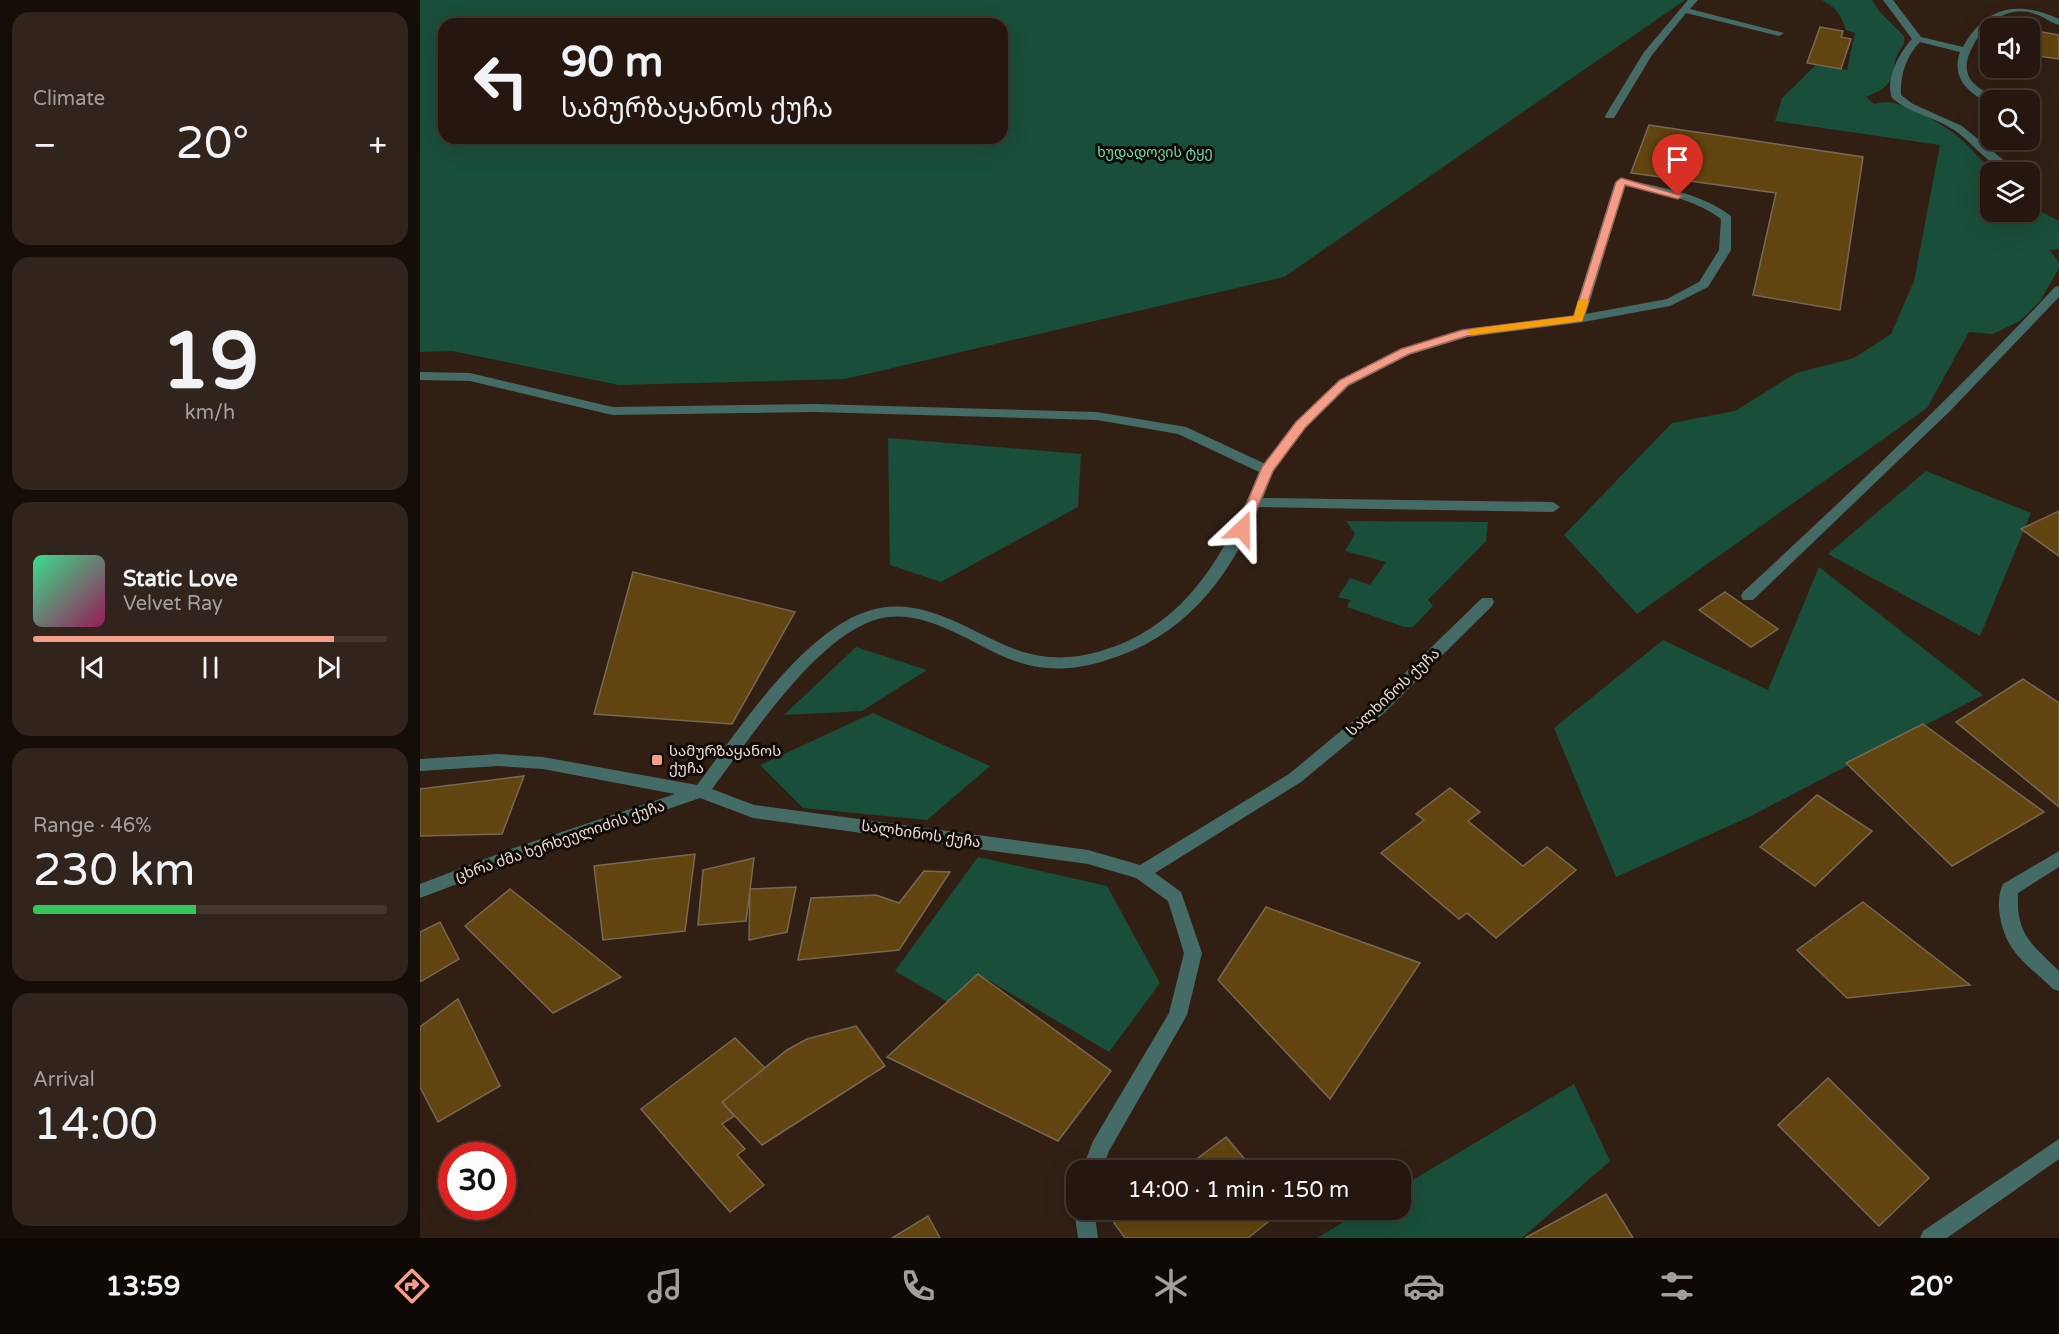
<!DOCTYPE html>
<html lang="en">
<head>
<meta charset="utf-8">
<style>
  :root { --surface:#25170f; --page:#31241d; --text:#f1f3f6; --muted:#a39f9e; --line:#42362f; --accent:#f49e8a }
  body { margin:0; font-family:"Varela Round","Noto Sans Georgian",sans-serif; background:var(--page); color:var(--text); height:100vh; display:flex; flex-direction:column; font-size:22px; white-space:nowrap }
  * { box-sizing:border-box; margin:0 }
  p { font-size:20px; color:var(--muted) }
  .icon { flex:none; width:33px; height:33px; fill:none; stroke:currentColor; stroke-width:2; stroke-linecap:round; stroke-linejoin:round }
  .map { position:relative; flex:1; overflow:hidden }
  .details { display:flex; flex-direction:column; gap:12px; padding:12px; background:#140d08; width:420px }
  .details>* { flex:none }
  .guide { position:absolute; left:18px; top:18px; width:570px; height:126px; border-radius:18px; box-shadow:0 6px 24px #0002,0 0 0 2px var(--line); background:#25170f; color:var(--text); overflow:hidden }
  .fabs { position:absolute; left:1560px; top:18px; display:grid; gap:12px }
  .fabs a { display:grid; place-items:center; width:60px; height:60px; border-radius:12px; background:var(--surface); box-shadow:0 6px 24px #0002,0 0 0 2px var(--line); font-size:30px }
  .speed { position:absolute; left:18px; top:1142px; display:flex; gap:12px; font-size:30px; font-weight:700; text-align:center }
  .speed>* { display:grid; place-content:center; width:78px; height:78px; border-radius:50%; background:var(--surface); box-shadow:0 6px 24px #0002,0 0 0 2px var(--line); line-height:1 }
  .speed .limit { border:9px solid #d22; background:#fff; color:#111 }
  .pin { position:absolute; display:grid; place-items:center; width:51px; height:51px; color:#fff; margin:-62px -26px; border-radius:50% 50% 50% 0; rotate:-45deg; box-shadow:0 0 6px #0007 }
  .pin .icon { rotate:45deg }
  .me { position:absolute; width:66px; margin:-33px; rotate:23deg; stroke-linejoin:round; filter:drop-shadow(0 0 4px #0008) }
  .turn { display:flex; align-items:center; gap:21px; height:126px; padding:0 24px; font-size:27px }
  .turn .icon { width:78px; height:78px; stroke-width:2.5 }
  .turn b { display:block; font-size:42px; line-height:51px }
  .big { font-size:45px; font-weight:600; line-height:1.1 }
  .details .tile { flex:1; display:flex; flex-direction:column; justify-content:center; gap:9px; min-width:0; padding:0 21px; border-radius:18px; background:var(--page) }
  .details .dial { align-items:center; gap:0 }
  .dial b { font-size:78px; line-height:1 }
  .song { display:flex; align-items:center; gap:18px }
  .cover { width:72px; height:72px; border-radius:9px; background:linear-gradient(135deg,hsl(150 70% 55%),hsl(330 70% 35%)) }
  .played { height:6px; border-radius:3px; background:linear-gradient(90deg,var(--accent) 85%,var(--line) 85%) }
  .keys { display:flex; justify-content:space-around; direction:ltr }
  .heat { display:flex; justify-content:space-between; align-items:center; font-size:33px; direction:ltr }
  .charge { height:9px; border-radius:4px; background:linear-gradient(90deg,#34c759 46%,var(--line) 0) }
  .trip { position:absolute; left:646px; top:1160px; width:345px; height:60px; border-radius:18px; background:var(--surface); box-shadow:0 6px 24px #0002,0 0 0 2px var(--line); font-weight:600; line-height:60px; text-align:center }
  .tab-bar { display:flex; height:96px; justify-content:space-around; align-items:center; background:#0f0906; color:var(--muted) }
  .tab-bar .icon { width:42px; height:42px }
  .tab-bar .on { color:var(--accent) }
  .tab-bar b { font-size:27px; color:var(--text) }
  main { display:flex; flex:1; min-height:0 }
  .map>svg:first-child { display:block }
  .green { fill:#194e3a; fill-rule:evenodd }
  .building { fill:#61440f; stroke:#766954; stroke-width:1.5 }
  .lines { fill:none; stroke-linecap:round; stroke-linejoin:round }
  .service { fill:#456b67; fill-rule:evenodd }
  .minor { fill:#456b67; fill-rule:evenodd }
  .route { fill:#f49e8a; stroke:#9f675a; stroke-width:1.5 }
  .slow { fill:#f59e0b }
  .poi-dot { fill:#f49e8a; stroke:#130b07; stroke-width:2 }
  .labels { text-anchor:middle; dominant-baseline:central; stroke-width:6; stroke-linejoin:round; paint-order:stroke }
  .far-park-label { font-size:14px; fill:#68ddaf; stroke:#130b07 }
  .street-label { font-size:15px; fill:#e9ddd5; stroke:#130b07 }
  .poi-label { font-size:15px; fill:#e9ddd5; stroke:#130b07; text-anchor:start }
</style>
</head>
<body>
<main>
<section class="details">
<div class="tile"><p>Climate</p>
<div class="heat"><a>−</a><b class="big">20°</b><a>+</a></div>
</div>
<div class="tile dial"><b>19</b><p>km/h</p></div>
<div class="tile">
<div class="song"><i class="cover"></i><div><b>Static Love</b><p>Velvet Ray</p></div></div>
<div class="played"></div>
<div class="keys"><svg class="icon" aria-label="previous" viewBox="0 0 24 24"><path d="M18 5L8 12l10 7zM5 5v14"/></svg><svg class="icon" aria-label="pause" viewBox="0 0 24 24"><path d="M8 5v14M16 5v14"/></svg><svg class="icon" aria-label="next" viewBox="0 0 24 24"><path d="M6 5l10 7-10 7zM19 5v14"/></svg></div>
</div>
<div class="tile"><p>Range · 46%</p><b class="big">230 km</b><div class="charge"></div></div>
<div class="tile"><p>Arrival</p><b class="big">14:00</b></div>
</section>
<div class="map">
<svg width="1639" height="1238" viewBox="0 0 1639 1238">
  <rect width="100%" height="100%" fill="#311f14"/>
  <!-- green -->
  <g class="green">
    <path d="M0,0H1265L864,277L425,379L199,385L32,351L0,352ZM24,24H582V138H24Z"/>
    <path d="M1402,0H1452L1459,11L1484,36V44C1464,69 1487,81 1446,97L1454,104C1458,103 1464,102 1468,102C1488,104 1529,127 1543,141C1555,152 1563,164 1577,172H1570V212H1610V206L1639,221V249L1630,250L1639,263V268L1620,301L1600,321L1573,334L1549,332L1507,408L1217,614L1144,535L1252,423L1315,411L1376,373L1434,358L1471,334L1494,281L1520,145L1355,121L1362,98L1396,65L1427,70L1435,33L1426,30C1421,14 1416,8 1402,0Z"/>
    <path d="M468,438L661,454L658,507L521,582L470,565Z"/>
    <path d="M1506,471L1611,513L1560,636L1408,554Z"/>
    <path d="M926,521L1068,522L1066,541L1008,600L1013,606L993,627H984L927,607L930,600L918,597L930,578L950,585L966,562L925,551L935,534Z"/>
    <path d="M1399,567L1563,695L1329,817L1196,877L1134,728L1243,640L1348,690Z"/>
    <path d="M436,647L507,670L442,711L364,715Z"/>
    <path d="M453,713L570,766L507,820L383,808L340,765Z"/>
    <path d="M558,857L687,886L740,983L689,1052L558,974L528,1002L475,971Z"/>
    <path d="M1154,1084L1190,1161L1102,1238H897L945,1209H981V1187Z"/>
  </g>
  <!-- building -->
  <g class="building">
    <path d="M1400,27L1423,31L1421,37L1431,39L1421,69L1387,63Z"/>
    <path d="M1610,30L1639,35V59L1610,55Z"/>
    <path d="M1229,125L1443,157L1420,310L1333,295L1356,193L1211,173Z"/>
    <path d="M1639,511V556L1601,529Z"/>
    <path d="M213,572L375,612L312,724L174,714Z"/>
    <path d="M1305,592L1358,629L1331,647L1279,610Z"/>
    <path d="M1603,679L1639,703V807L1536,722Z"/>
    <path d="M1503,724L1624,812L1532,866L1426,763Z"/>
    <path d="M104,776L82,834L0,836V789Z"/>
    <path d="M1030,788L1060,812L1048,821L1103,866L1127,847L1156,870L1076,938L1047,913L1039,919L961,853L1004,820L996,814Z"/>
    <path d="M1397,795L1452,831L1395,886L1340,847Z"/>
    <path d="M275,854L265,931L183,940L174,866Z"/>
    <path d="M334,858L326,921L278,925L283,870Z"/>
    <path d="M504,871L530,872L479,950L378,960L391,898L456,895L479,903Z"/>
    <path d="M376,887L367,932L329,940L330,889Z"/>
    <path d="M90,889L201,977L133,1013L45,926Z"/>
    <path d="M1443,902L1550,985L1427,998L1377,950Z"/>
    <path d="M846,907L1000,963L910,1099L798,980Z"/>
    <path d="M20,922L39,959L0,982V932Z"/>
    <path d="M558,974L691,1071L638,1141L467,1057Z"/>
    <path d="M38,999L80,1086L18,1122L0,1087V1027Z"/>
    <path d="M436,1026L465,1066L342,1145L302,1102L367,1050L387,1039Z"/>
    <path d="M315,1038L345,1068L302,1102L314,1116L302,1124L325,1149L317,1155L344,1185L310,1212L221,1109Z"/>
    <path d="M1408,1078L1509,1178L1459,1226L1358,1125Z"/>
    <path d="M806,1137L834,1170H762Z"/>
    <path d="M1186,1194L1213,1238H1105Z"/>
    <path d="M712,1209H864L828,1238H705L694,1223Z"/>
    <path d="M508,1216L520,1238H472Z"/>
  </g>
  <g class="lines">
    <!-- service -->
    <g class="service">
      <path d="M1268,0H1278L1270,9L1364,33L1359,36L1266,13L1232,55L1194,118H1186L1185,116L1224,52Z"/>
      <path d="M1463,0H1473L1501,37L1543,47C1565,6 1598,0 1639,19V25C1631,23 1626,18 1618,15C1590,3 1566,22 1553,46C1548,55 1544,66 1549,77C1555,88 1568,92 1577,100H1570V103C1548,94 1531,77 1540,52L1500,42C1486,56 1480,76 1481,95L1493,104L1542,126L1598,172C1572,172 1555,144 1534,130C1515,117 1491,114 1472,98C1465,79 1479,53 1492,39Z"/>
      <path d="M1610,108L1621,111L1622,113L1617,116L1610,114Z"/>
      <path d="M1201,179C1239,187 1279,192 1311,216V250L1288,287L1250,306L1158,323L1048,337L989,355L929,386L885,428L852,473H842L840,470L842,467L875,422L919,380L981,349L1046,329L1153,316L1195,182ZM1205,186C1239,193 1273,198 1301,219L1299,250L1279,282L1247,299L1166,314Z"/>
    </g>
    <!-- minor -->
    <g class="minor">
      <path d="M1639,286V297L1530,411L1333,600H1323L1321,596L1323,592C1430,493 1535,394 1635,287Z"/>
      <path d="M0,372L50,373L192,407L395,404L677,412L766,427L852,467L854,470L843,498L1133,502L1140,507L1133,512L839,507C808,581 763,638 684,661C654,670 625,672 595,661C553,646 506,606 458,619C396,636 330,739 292,789L334,805L668,850L720,865L869,774L951,706L1062,598H1072L1074,602L1072,606L963,714L881,782L735,873L761,892L782,953L767,1015L689,1151L682,1170H662L673,1141L749,1013L764,953L748,901L716,878L668,864L333,818L280,798L106,858L0,898V884L94,848L255,794L123,769L78,766L0,771V759L78,754L123,757L277,785C319,730 385,626 455,609C505,597 549,631 592,648C622,660 651,660 681,651C769,625 807,550 839,472L758,434L677,420L395,412L192,415L50,381L0,380Z"/>
      <path d="M1639,851V867L1598,893C1596,935 1611,943 1639,971V991L1633,989C1620,976 1602,963 1592,948C1581,932 1574,902 1583,884Z"/>
      <path d="M1639,1139V1159L1527,1238H1500L1503,1231Z"/>
      <path d="M657,1202V1209H674L678,1238H658L654,1209Z"/>
    </g>
  </g>
  <!-- route -->
  <path class="route" d="M1201,178L1263,196L1258,199L1205,185L1162,321L1047,336L989,354L928,385L885,428L853,471L827,532H817L816,529L842,467L876,422L920,380L981,349L1042,330L1154,316L1196,182Z"/>
  <!-- slow -->
  <path class="slow" d="M1164,298L1169,301L1162,321L1052,335L1046,332L1052,329L1154,316L1158,301Z"/>
  <!-- markers -->
  <rect class="poi-dot" x="231" y="754" width="12" height="12" rx="3"/>
  <g class="labels">
    <!-- far-park labels -->
    <g class="far-park-label">
      <text x="735" y="152">ხუდადოვის ტყე</text>
    </g>
    <!-- street labels -->
    <g class="street-label">
      <text transform="translate(973 692) rotate(-43)">სალხინოს ქუჩა</text>
      <text transform="translate(501 834) rotate(8)">სალხინოს ქუჩა</text>
      <text transform="translate(140 841) rotate(-19)">ცხრა ძმა ხერხეულიძის ქუჩა</text>
    </g>
    <!-- poi labels -->
    <g class="poi-label">
      <text x="249" y="751">სამურზაყანოს<tspan x="249" dy="17">ქუჩა</tspan></text>
    </g>
  </g>
</svg>
<div class="fabs">
<a><svg class="icon" aria-label="sound" viewBox="0 0 24 24"><path d="M4 9h4l5-4v14l-5-4H4zM17 9q2 3 0 6"/></svg></a>
<a><svg class="icon" aria-label="search" viewBox="0 0 24 24"><circle cx="10" cy="10" r="6"/><path d="M15 15l6 6"/></svg></a>
<a><svg class="icon" aria-label="layers" viewBox="0 0 24 24"><path d="M12 4l9 5-9 5-9-5zM3 14l9 5 9-5"/></svg></a>
</div>
<div class="speed"><div class="limit">30</div></div>
<div class="pin" style="left:1258px;top:196px;background:#d93025"><svg class="icon" aria-label="arrive" viewBox="0 0 24 24"><path d="M6 21V4h12l-3 4 3 4H6"/></svg></div>
<svg class="me" style="left:822px;top:529px" viewBox="-20 -20 40 40"><path d="M0-17L14 15 0 8-14 15z" fill="#f49e8a" stroke="#fff" stroke-width="4"/></svg>
<div class="trip">14:00 · 1 min · 150 m</div>
<div class="guide">
<div class="turn"><svg class="icon" aria-label="left" viewBox="0 0 24 24"><path d="M17 20v-9H6M10 6l-5 5 5 5"/></svg><div><b>90 m</b>სამურზაყანოს ქუჩა</div></div>
</div>
</div>
</main>
<nav class="tab-bar">
<b>13:59</b>
<svg class="icon on" aria-label="directions" viewBox="0 0 24 24"><path d="M12 3l9 9-9 9-9-9zM9 14v-3h6M13 9l2 2-2 2"/></svg>
<svg class="icon" aria-label="music" viewBox="0 0 24 24"><path d="M9 18V5l10-2v13"/><circle cx="6" cy="18" r="3"/><circle cx="16" cy="16" r="3"/></svg>
<svg class="icon" aria-label="phone" viewBox="0 0 24 24"><path d="M5 4h4l2 5-3 2q2 4 5 5l2-3 5 2v4C11 20 4 13 5 4z"/></svg>
<svg class="icon" aria-label="climate" viewBox="0 0 24 24"><path d="M12 3v18M4 7l16 10M4 17L20 7"/></svg>
<svg class="icon" aria-label="car" viewBox="0 0 24 24"><path d="M5 17H2v-5l4-1 3-4h7l3 4 3 1v5h-3M9 17h6M6 11h13"/><circle cx="7" cy="17" r="2"/><circle cx="17" cy="17" r="2"/></svg>
<svg class="icon" aria-label="filters" viewBox="0 0 24 24"><path d="M4 7h16M4 17h16"/><circle cx="9" cy="7" r="2"/><circle cx="15" cy="17" r="2"/></svg>
<b>20°</b>
</nav>
</body>
</html>
